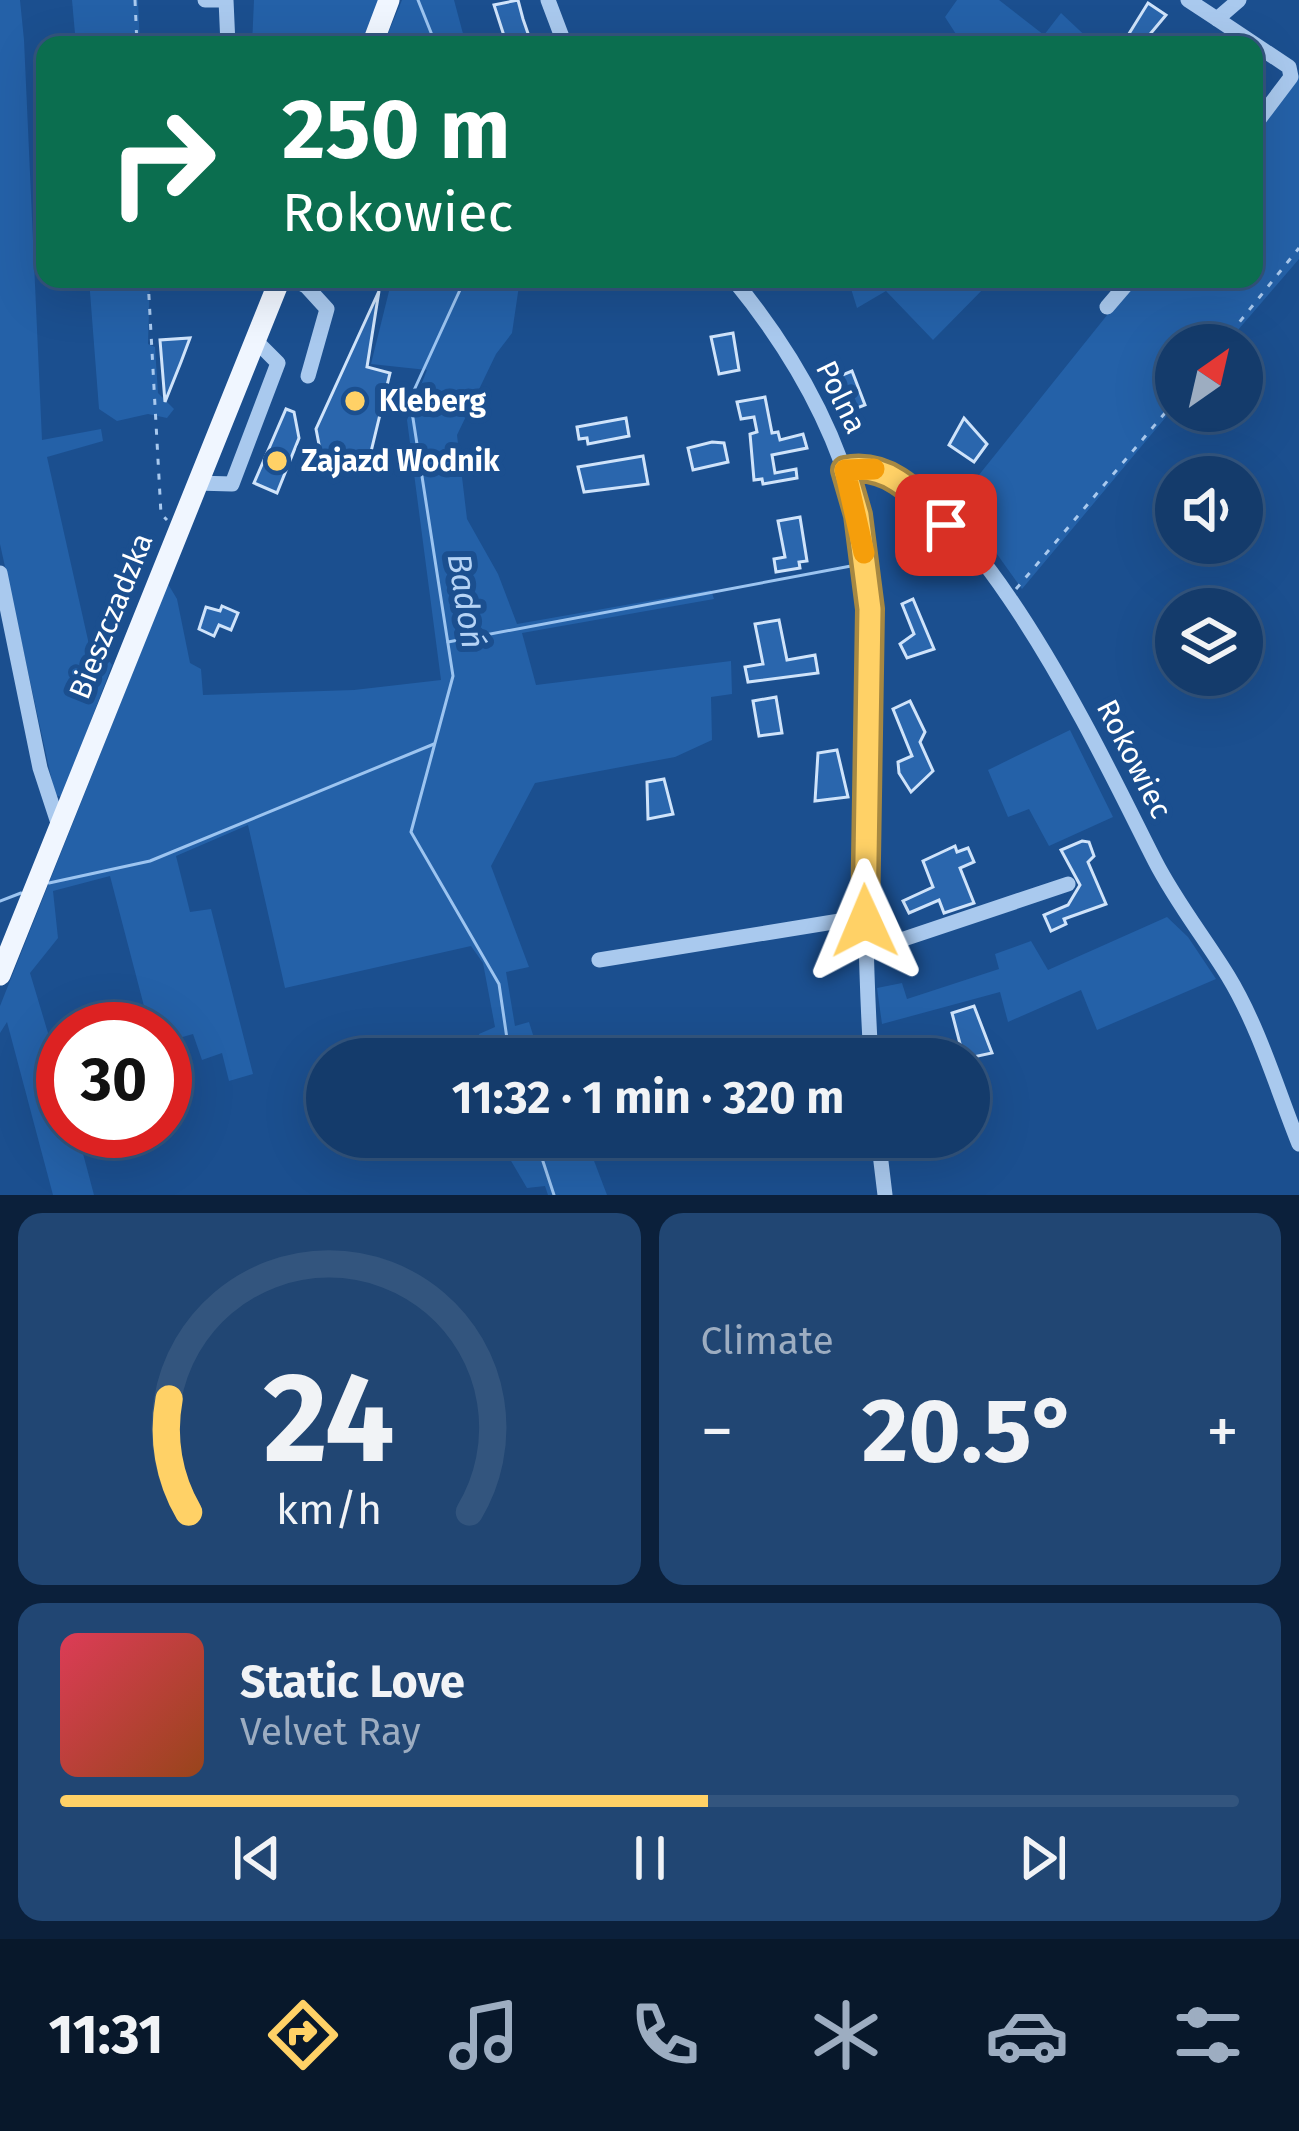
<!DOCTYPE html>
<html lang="en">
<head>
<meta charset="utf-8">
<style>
  :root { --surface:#143b6b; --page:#214673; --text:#f1f3f6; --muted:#9dadc1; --line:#33557e; --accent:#ffd166 }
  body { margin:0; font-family:"Fira Sans",sans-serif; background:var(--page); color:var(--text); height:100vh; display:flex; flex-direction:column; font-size:45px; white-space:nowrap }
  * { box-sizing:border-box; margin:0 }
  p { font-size:39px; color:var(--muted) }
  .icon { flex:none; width:66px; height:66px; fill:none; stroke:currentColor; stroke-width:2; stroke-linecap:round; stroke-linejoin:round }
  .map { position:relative; height:1195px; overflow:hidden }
  .panel { display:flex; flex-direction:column; gap:18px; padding:18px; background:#0b203b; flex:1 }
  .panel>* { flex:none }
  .top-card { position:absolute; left:36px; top:36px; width:1227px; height:252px; border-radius:24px; box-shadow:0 12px 48px #0002,0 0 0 3px var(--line); background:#0b6e4f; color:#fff; overflow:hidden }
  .needle { width:78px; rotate:34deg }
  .buttons { position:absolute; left:1155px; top:324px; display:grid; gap:24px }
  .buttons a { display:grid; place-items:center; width:108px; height:108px; border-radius:50%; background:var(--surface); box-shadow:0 12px 48px #0002,0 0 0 3px var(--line); font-size:60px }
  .speed { position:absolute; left:36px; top:1002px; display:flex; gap:24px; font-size:60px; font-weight:700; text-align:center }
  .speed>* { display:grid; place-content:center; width:156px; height:156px; border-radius:50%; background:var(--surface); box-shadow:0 12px 48px #0002,0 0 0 3px var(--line); line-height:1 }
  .speed .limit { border:18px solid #d22; background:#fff; color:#111 }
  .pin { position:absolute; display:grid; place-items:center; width:102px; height:102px; color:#fff; margin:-51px; border-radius:24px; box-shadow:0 6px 18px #0006 }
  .me { position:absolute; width:132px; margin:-66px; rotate:359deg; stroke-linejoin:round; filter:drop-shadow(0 0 9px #0008) }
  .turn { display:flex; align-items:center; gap:42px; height:252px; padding:0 48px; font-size:54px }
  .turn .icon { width:156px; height:156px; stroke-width:2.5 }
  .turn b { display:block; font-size:84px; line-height:102px }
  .big { font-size:90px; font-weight:700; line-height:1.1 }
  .panel .tile { flex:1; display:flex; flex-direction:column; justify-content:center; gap:18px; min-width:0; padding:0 42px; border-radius:24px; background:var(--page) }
  .panel .dial { align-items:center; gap:0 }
  .dial svg { height:312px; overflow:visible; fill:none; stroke:var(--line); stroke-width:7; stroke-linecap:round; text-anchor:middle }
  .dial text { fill:var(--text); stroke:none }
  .song { display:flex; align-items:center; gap:36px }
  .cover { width:144px; height:144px; border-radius:18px; background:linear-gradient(135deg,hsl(350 70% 55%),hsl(20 70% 35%)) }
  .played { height:12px; border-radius:6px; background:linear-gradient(90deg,var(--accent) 55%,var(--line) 55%) }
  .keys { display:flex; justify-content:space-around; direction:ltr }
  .heat { display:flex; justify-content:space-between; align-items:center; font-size:66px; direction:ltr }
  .panel .tiles { flex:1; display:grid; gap:18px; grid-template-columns:1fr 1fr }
  .tile:last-child { grid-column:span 2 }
  .trip { position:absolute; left:306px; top:1038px; width:684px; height:120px; border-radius:60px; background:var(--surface); box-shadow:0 12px 48px #0002,0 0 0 3px var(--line); font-weight:700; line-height:120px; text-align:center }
  .dock { display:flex; height:192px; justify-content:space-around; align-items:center; background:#08182b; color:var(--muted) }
  .dock .icon { width:84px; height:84px }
  .dock .current { color:var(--accent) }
  .dock b { font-size:54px; color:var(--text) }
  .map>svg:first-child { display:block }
  .green { fill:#2461a8 }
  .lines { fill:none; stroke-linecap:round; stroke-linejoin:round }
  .stream { stroke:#9cc4f0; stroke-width:3 }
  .building { fill:#2a66ad; stroke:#cfe3fa; stroke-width:3 }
  .path { stroke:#a9c9ee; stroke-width:3; stroke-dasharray:6 9; stroke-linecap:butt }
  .minor { stroke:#a9c9ee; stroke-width:15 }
  .major { stroke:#f0f6ff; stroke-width:21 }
  .route-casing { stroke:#a68842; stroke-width:30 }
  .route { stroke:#ffd166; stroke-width:21 }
  .slow { stroke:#f59e0b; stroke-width:21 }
  .poi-dot { fill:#ffd166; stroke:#1b4f8f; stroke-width:4.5 }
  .labels { text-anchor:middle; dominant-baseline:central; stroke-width:12; stroke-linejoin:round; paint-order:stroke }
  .street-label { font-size:30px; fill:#fff; stroke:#1b4f8f }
  .poi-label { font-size:30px; font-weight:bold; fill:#fff; stroke:#1b4f8f; text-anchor:start }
  .water-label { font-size:33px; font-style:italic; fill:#b5d3f5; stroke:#1b4f8f }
</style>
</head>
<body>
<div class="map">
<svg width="1299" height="1195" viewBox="0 0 1299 1195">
  <rect width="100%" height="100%" fill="#1b4f8f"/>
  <!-- green -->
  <g class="green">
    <path d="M0,0H20L24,40L42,440L101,429L103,441L47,457L92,658L106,657L112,665L62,797L55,795L0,544Z"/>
    <path d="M72,0H138L140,45H76Z"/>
    <path d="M254,0H379L360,45H252Z"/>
    <path d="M402,0H454L466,45H383Z"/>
    <path d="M957,0H999L1044,35L1061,13L1095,45H963L945,17Z"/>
    <path d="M1299,74V259L1225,345H1176V405L1022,589L984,536L946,516L1136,279H1254V132Z"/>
    <path d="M89,279H150L148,344L155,347L158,393L174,409L167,418L148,414L117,421L99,409Z"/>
    <path d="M392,279H520L512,333L496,354L457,435L467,519L498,574L517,624L711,590L714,599L522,633L536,685L731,661L732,694L711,697L712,740L675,757L535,783L491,866L529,967L506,972L515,1026L529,1022L538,1051L594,1040L597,1059H483L479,1034L495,1027L483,963L471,946L285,988L248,825L176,856L190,912L211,909L253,1074L229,1081L222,1053L202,1060L193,1034L165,1042V1029H150L110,876L53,891L58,938L30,973L63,1083V1131H77L94,1195H53L7,1022L0,1033V1006L168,584L177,599L190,663L201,669L203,695L354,690L441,680L407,420L427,370L371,364Z"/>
    <path d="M848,279H993L933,340L886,291L857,308Z"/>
    <path d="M1070,730L1113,817L1049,846L1029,809L1008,817L988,770Z"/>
    <path d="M1167,917L1188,937L1216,979L1097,1030L1081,990L1008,1022L1000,992L882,1024L877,988L902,983L907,999L999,969L995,954L1031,941L1048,970Z"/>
    <path d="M497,1137H585L607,1195H548L545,1186L527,1188Z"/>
  </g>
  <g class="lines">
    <!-- stream -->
    <g class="stream">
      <path d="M418,0L436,45"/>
      <path d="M465,279L410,399L453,676L411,832L499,984L510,1059"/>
      <path d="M448,642L851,566"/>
      <path d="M49,883L150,861L434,744"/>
      <path d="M0,901L21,893"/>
      <path d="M535,1137L554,1195"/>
    </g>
  </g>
  <!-- building -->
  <g class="building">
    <path d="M518,0L523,19L532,45H507L494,5Z"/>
    <path d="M1148,3L1166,15L1141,45H1122Z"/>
    <path d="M379,291L367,367L390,373L369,460L343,472L323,465L316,429Z"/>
    <path d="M733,333L739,370L719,374L711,337Z"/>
    <path d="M190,338L181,362L165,402L160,340Z"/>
    <path d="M852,371L865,405L844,413L830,380Z"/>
    <path d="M765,397L772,433L778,432L780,440L803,434L807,448L772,455L775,473L796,469L797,478L763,484L762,479L754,480L750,434L757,432L754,417L741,419L737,402Z"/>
    <path d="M286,409L294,412L299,438L277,493L254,483Z"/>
    <path d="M626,418L629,436L588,444L587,438L579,439L577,427Z"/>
    <path d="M964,418L987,444L974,462L949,445Z"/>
    <path d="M712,442L724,443L728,462L693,470L688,448Z"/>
    <path d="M643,456L648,484L584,492L578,467Z"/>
    <path d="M800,517L807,561L799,562L800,568L776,572L774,559L785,557L778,521Z"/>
    <path d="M913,599L934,649L907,658L900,644L914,634L902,604Z"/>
    <path d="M222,606L238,613L231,630L219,625L214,636L199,629L206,607L220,611Z"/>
    <path d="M779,620L787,660L815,655L818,673L748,682L745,667L763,664L755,624Z"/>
    <path d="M776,697L782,733L759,736L753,701Z"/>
    <path d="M910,701L925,732L920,742L933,771L911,792L899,773L898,762L912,756L893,709Z"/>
    <path d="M837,750L848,797L815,801L818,753Z"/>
    <path d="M664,779L673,814L648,819L647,782Z"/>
    <path d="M1082,841L1089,842L1094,856L1088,862L1106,904L1064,919L1066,924L1051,931L1044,915L1068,905L1080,885L1061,850Z"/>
    <path d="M955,846L957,852L968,848L974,862L960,868L974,903L944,913L939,900L909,913L903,901L933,887L923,861Z"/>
    <path d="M974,1006L992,1053L964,1059L952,1013Z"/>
  </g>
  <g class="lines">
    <!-- path -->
    <g class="path">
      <path d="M135,0L137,45"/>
      <path d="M148,279L161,514L167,520"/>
      <path d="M1221,345L1299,248"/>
      <path d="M1016,589L1176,400"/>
    </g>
    <!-- minor -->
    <g class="minor">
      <path d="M205,0H226L228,45"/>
      <path d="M548,0L565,45"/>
      <path d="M1188,0L1217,19L1239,0"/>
      <path d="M1217,19L1289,67L1291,77L1254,126"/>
      <path d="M292,279L306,286L327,309L308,376"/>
      <path d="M733,279C811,374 867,485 870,611C872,662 865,714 865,766C864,864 865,961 871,1059"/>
      <path d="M1107,307L1131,279"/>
      <path d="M845,470C961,446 1111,776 1155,861C1176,902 1204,937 1228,976C1259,1027 1277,1089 1299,1144"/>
      <path d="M196,483L232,484L278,363L256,341"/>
      <path d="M0,573L40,768L59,826"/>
      <path d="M865,952L1068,884"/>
      <path d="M599,960L864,917"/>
      <path d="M878,1137L885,1195"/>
    </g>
    <!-- major -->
    <g class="major">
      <path d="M372,45L389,0"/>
      <path d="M0,975L280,279"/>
    </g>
  </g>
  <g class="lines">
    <!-- route casing -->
    <g class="route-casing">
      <path id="route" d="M865,921L870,609L858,515L845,470C889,461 918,496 946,525"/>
    </g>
    <!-- route -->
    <use href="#route" class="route"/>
    <!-- slow -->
    <path class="slow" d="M864,553L845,470L874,469"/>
  </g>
  <!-- markers -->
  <g class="poi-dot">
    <circle cx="355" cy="401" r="12"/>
    <circle cx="277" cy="461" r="12"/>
  </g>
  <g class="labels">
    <!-- street labels -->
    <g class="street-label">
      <text transform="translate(841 397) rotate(64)">Polna</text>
      <text transform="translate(111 616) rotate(-68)">Bieszczadzka</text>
      <text transform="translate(1134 759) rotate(63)">Rokowiec</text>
    </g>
    <!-- poi labels -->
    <g class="poi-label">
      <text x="379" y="401">Kleberg</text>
      <text x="301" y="461">Zajazd Wodnik</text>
    </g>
    <!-- water labels -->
    <g class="water-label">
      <text transform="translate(466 601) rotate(81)">Badoń</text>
    </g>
  </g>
</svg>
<div class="buttons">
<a><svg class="needle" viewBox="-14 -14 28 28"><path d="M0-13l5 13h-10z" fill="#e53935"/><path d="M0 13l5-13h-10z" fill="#9dadc1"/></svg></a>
<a><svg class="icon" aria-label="sound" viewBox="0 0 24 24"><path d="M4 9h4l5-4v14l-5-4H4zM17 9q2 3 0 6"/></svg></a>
<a><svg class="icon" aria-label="layers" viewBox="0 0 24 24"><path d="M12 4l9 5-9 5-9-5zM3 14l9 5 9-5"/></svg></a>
</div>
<div class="speed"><div class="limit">30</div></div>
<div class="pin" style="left:946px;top:525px;background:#d93025"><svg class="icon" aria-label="arrive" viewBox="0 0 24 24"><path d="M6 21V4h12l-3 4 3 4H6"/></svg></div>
<svg class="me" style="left:865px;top:921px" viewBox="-20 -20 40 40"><path d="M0-17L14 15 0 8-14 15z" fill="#ffd166" stroke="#fff" stroke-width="4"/></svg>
<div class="trip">11:32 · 1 min · 320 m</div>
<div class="top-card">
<div class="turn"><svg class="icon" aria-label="right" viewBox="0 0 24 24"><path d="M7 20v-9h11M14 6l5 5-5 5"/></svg><div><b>250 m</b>Rokowiec</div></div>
</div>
</div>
<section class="panel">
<div class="tiles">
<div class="tile dial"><svg viewBox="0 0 100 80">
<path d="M14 69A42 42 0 1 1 86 69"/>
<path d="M14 69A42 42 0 0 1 9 40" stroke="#ffd166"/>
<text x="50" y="56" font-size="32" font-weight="700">24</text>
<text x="50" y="72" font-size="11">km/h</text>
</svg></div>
<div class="tile"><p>Climate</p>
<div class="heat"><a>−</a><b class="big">20.5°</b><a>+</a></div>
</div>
<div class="tile">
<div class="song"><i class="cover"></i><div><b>Static Love</b><p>Velvet Ray</p></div></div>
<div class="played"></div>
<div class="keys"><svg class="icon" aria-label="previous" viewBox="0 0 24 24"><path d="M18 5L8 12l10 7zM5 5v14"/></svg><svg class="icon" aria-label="pause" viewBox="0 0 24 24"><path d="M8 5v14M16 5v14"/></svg><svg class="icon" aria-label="next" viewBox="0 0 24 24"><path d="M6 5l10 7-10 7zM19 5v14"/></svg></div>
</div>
</div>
</section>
<nav class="dock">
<b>11:31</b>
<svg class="icon current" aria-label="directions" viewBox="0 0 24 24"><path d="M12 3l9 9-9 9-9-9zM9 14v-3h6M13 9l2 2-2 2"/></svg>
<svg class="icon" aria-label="music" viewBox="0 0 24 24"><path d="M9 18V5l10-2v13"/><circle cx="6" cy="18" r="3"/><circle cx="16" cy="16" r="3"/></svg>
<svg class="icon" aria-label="phone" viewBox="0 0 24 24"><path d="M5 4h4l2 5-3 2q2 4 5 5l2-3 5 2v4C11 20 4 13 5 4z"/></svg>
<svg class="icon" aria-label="climate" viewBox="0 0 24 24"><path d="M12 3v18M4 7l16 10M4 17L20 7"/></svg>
<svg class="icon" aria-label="car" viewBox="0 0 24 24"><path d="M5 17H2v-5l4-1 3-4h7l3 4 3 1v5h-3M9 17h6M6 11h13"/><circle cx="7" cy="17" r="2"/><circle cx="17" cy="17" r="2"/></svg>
<svg class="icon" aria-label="filters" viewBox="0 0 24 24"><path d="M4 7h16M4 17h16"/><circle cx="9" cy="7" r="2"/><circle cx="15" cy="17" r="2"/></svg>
</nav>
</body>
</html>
